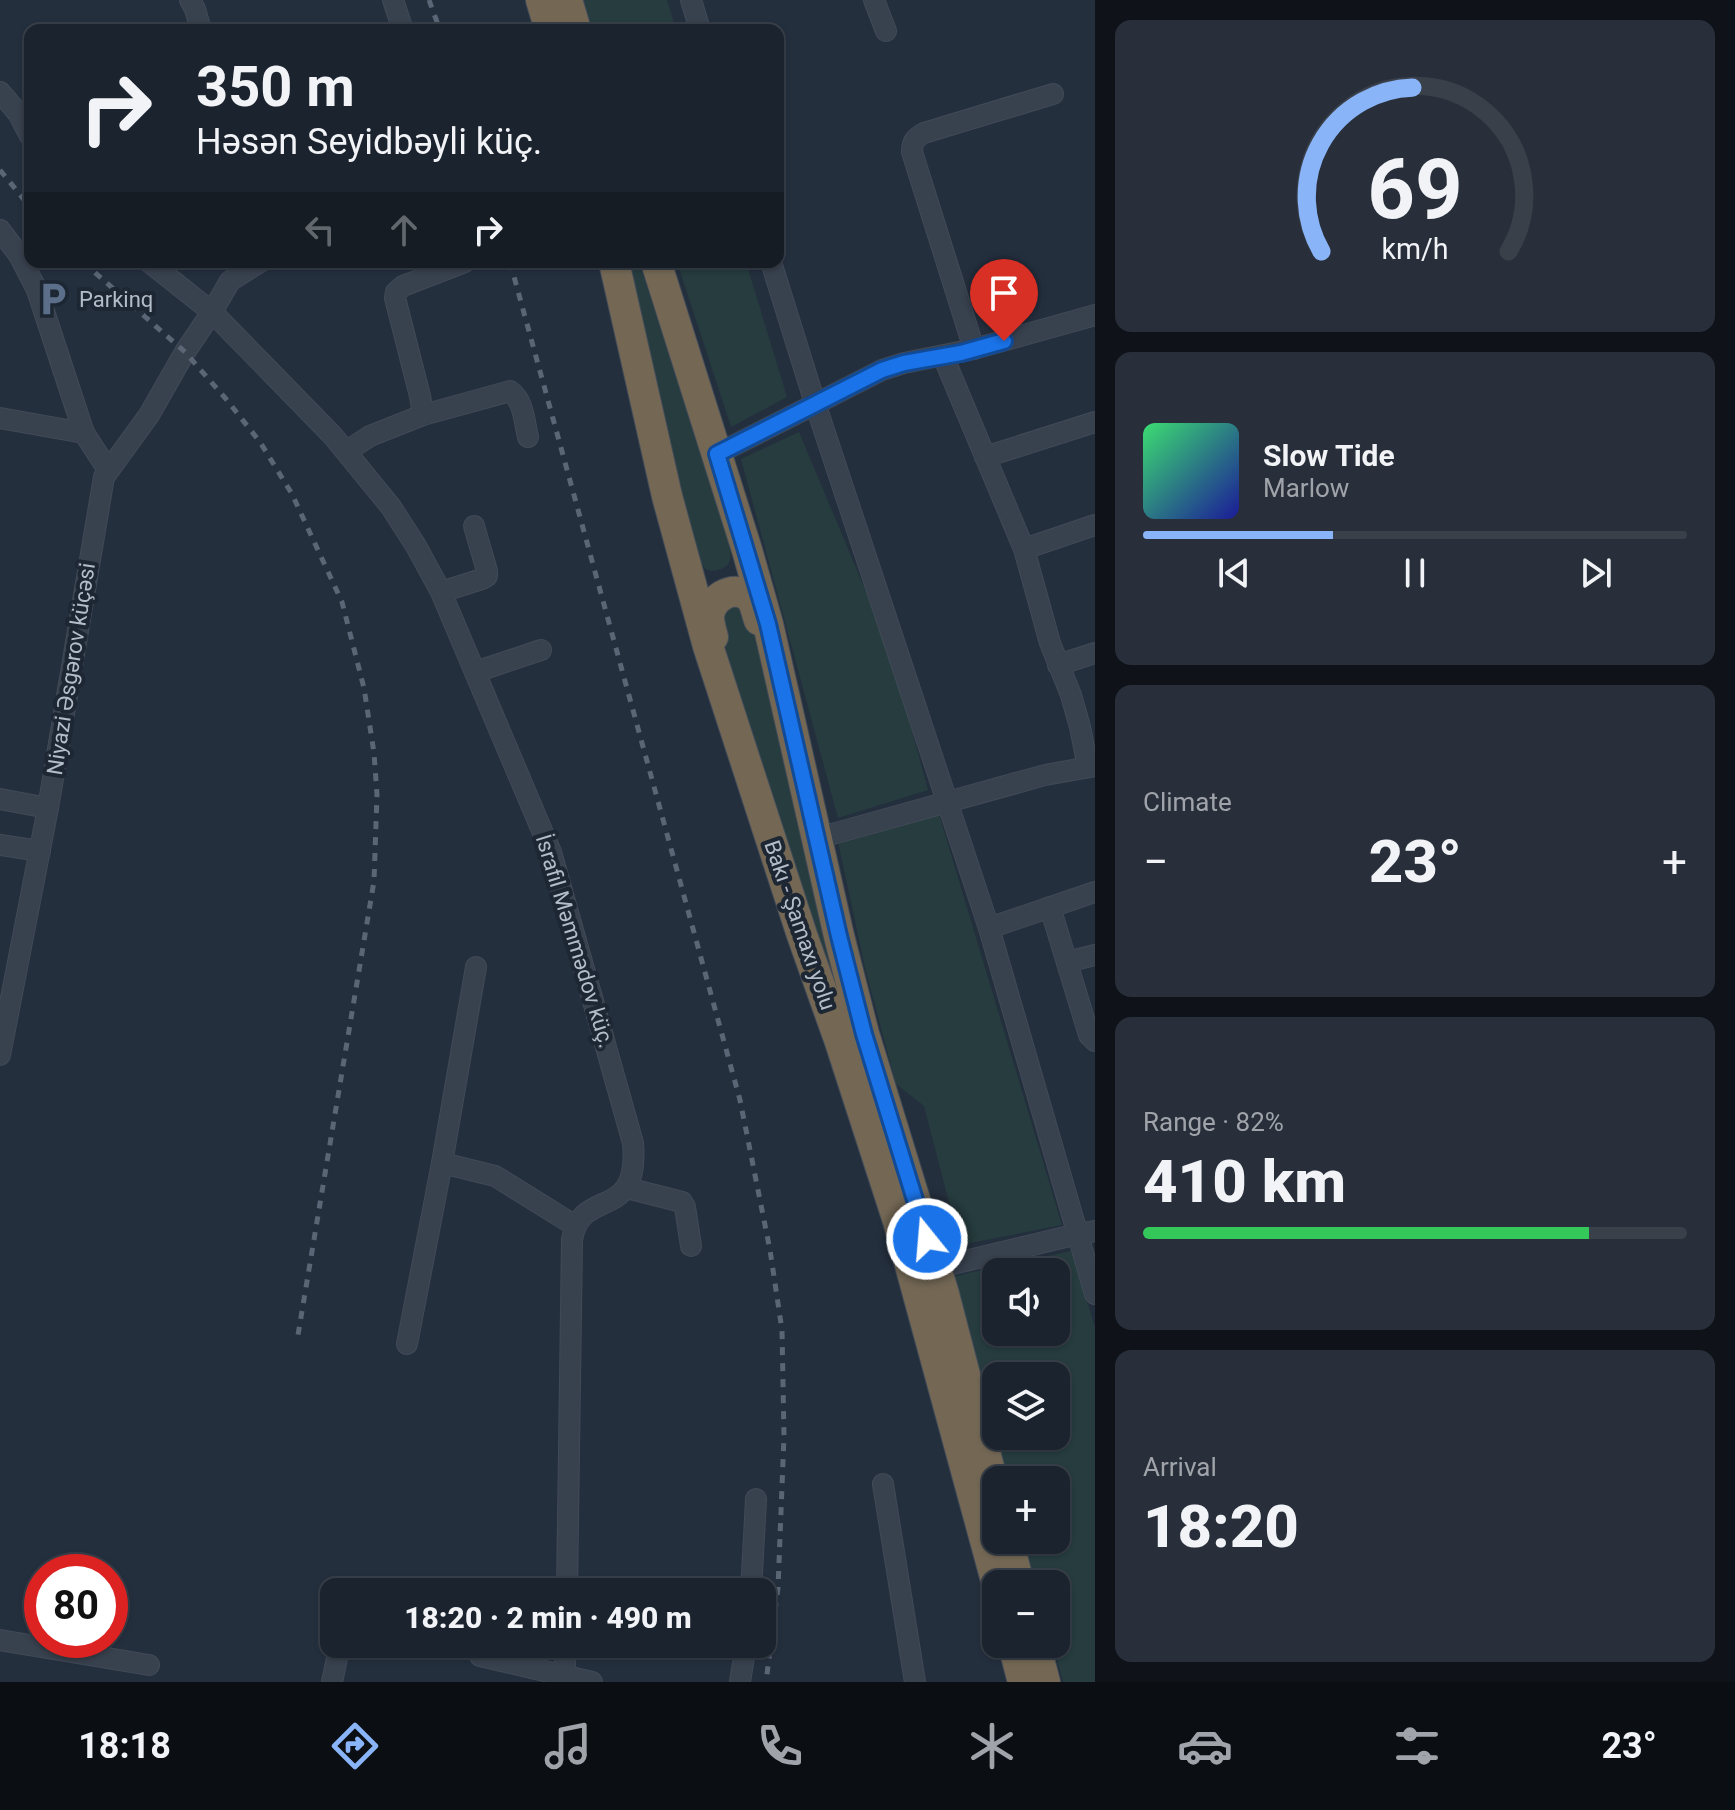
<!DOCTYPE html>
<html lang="en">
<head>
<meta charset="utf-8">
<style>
  :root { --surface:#1b232e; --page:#282f3a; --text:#f1f3f6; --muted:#a0a4aa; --line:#39404a; --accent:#8ab4f8 }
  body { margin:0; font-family:Roboto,sans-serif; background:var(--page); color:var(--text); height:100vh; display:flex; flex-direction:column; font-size:30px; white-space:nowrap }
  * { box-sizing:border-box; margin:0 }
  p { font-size:26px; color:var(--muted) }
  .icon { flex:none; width:44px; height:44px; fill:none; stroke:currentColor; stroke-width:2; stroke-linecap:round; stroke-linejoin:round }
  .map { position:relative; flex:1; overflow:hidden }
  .details { display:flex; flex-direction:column; gap:20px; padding:20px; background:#0f1319; width:640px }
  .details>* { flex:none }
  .top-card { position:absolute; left:24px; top:24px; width:760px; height:244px; border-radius:16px; box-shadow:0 2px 6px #0004,0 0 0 2px var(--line); background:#1b232e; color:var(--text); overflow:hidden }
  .controls { position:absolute; left:982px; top:1258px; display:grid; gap:16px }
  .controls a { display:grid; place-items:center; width:88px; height:88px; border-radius:16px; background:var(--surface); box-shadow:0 2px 6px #0004,0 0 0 2px var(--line); font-size:40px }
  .speed { position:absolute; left:24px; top:1554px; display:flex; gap:16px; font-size:40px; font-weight:700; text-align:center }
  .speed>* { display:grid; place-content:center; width:104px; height:104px; border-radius:50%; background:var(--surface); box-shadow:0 2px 6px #0004,0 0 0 2px var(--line); line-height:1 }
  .speed .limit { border:12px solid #d22; background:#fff; color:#111 }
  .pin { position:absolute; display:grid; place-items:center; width:68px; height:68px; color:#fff; margin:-82px -34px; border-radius:50% 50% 50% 0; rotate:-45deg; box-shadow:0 0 8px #0007 }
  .pin .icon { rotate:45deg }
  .me { position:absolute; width:88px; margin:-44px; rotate:343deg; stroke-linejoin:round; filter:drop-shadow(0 0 6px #0008) }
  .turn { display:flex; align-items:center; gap:28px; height:168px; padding:0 40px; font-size:36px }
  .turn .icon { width:104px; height:104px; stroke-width:2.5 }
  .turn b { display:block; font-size:56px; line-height:68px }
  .lanes { display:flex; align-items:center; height:76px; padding:0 40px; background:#0003; justify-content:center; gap:40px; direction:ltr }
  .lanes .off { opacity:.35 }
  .big { font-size:60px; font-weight:800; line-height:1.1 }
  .details .widget { flex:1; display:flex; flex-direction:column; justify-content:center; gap:12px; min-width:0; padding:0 28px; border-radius:16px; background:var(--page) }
  .details .dial { align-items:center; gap:0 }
  .dial svg { height:208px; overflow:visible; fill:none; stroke:var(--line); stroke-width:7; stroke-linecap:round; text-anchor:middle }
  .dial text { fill:var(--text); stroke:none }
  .song { display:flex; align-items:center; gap:24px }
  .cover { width:96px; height:96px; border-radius:12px; background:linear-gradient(135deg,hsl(140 70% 55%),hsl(240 70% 35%)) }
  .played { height:8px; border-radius:4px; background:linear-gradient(90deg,var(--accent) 35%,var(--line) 35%) }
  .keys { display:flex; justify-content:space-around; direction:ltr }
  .heat { display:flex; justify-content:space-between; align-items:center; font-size:44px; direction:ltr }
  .charge { height:12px; border-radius:6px; background:linear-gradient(90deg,#34c759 82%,var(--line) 0) }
  .trip { position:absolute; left:320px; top:1578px; width:456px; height:80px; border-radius:16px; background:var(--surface); box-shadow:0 2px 6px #0004,0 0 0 2px var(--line); font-weight:800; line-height:80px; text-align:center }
  .dock { display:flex; height:128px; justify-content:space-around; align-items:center; background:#0b0e12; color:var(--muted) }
  .dock .icon { width:56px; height:56px }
  .dock .current { color:var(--accent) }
  .dock b { font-size:36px; color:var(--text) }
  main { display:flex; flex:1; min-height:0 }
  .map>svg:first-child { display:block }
  .green { fill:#263c3f; fill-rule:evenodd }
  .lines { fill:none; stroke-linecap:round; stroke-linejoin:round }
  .minor-casing { stroke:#414a57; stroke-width:22 }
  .highway-casing { stroke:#434c59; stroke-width:32 }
  .minor { stroke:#38414e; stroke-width:20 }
  .highway { stroke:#746855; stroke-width:30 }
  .rail { stroke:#5a6575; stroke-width:5; stroke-dasharray:8 8; stroke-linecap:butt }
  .route-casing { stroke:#114b97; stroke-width:20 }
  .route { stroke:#1a73e8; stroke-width:14 }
  .labels { text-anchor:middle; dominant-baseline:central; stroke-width:8; stroke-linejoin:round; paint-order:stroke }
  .poi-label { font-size:22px; fill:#b4bcc9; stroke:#1d2633; text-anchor:start }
  .street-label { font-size:22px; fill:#b4bcc9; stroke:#1d2633 }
</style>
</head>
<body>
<main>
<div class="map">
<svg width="1095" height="1682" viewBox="0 0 1095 1682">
  <rect width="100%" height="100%" fill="#242f3e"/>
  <!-- green -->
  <g class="green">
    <path d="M582,0H667L676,30H593Z"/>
    <path d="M627,262H639L728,540C729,546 732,553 730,559C729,565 726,567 721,569C705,576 699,562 695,549Z"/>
    <path d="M677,262H746L787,397L731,427Z"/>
    <path d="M799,432L890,649L928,790L838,818L741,459Z"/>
    <path d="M735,602L753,622L847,1029L718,628L727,604Z"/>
    <path d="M939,814L1062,1225L960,1245L924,1106L896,1084L865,968L838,842Z"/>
    <path d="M1071,1251L1095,1327V1682H1063L1053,1644H1056V1584H1036L1023,1540H1056V1480H1007L950,1277ZM996,1272H1056V1332H996ZM996,1376H1056V1436H996Z"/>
  </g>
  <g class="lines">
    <!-- minor casing -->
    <g class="minor-casing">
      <g id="minor">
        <path d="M190,0L195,9L201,30"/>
        <path d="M393,0L403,30"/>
        <path d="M691,0L700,30"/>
        <path d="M874,0L886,31"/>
        <path d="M0,92L18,113L30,136"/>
        <path d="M0,230L19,255L37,290L84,433L108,470"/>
        <path d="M149,262L212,312L333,436L391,507L416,546L441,592L551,852L633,1143C640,1224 581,1185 572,1240L567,1592"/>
        <path d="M771,262L815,403L989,928L1095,1294"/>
        <path d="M974,349L912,152C912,142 915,138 924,133L1053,94"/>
        <path d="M943,356L1024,549L1050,643L1071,695L1080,727L1088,767"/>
        <path d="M423,415L510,391C524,401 524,421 528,437"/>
        <path d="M0,418L84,433"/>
        <path d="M347,451L370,436L423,415L420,396L395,298L396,292L403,286L465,262"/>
        <path d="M717,454L882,370L904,363L974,349L1095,315"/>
        <path d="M985,457L1095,422"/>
        <path d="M1024,549L1095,525"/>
        <path d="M441,592L482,579L487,576V571L474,526"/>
        <path d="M1058,665L1095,653"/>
        <path d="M475,672L541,650"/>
        <path d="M0,799L48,808"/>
        <path d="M818,838L1045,775L1095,766"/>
        <path d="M0,845L40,851"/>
        <path d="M1050,907L1089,1035L1095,1041"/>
        <path d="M989,928L1095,892"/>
        <path d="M1067,962L1095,955"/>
        <path d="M0,1055L48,808L104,477L149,415L185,352L212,312L230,281L260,262"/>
        <path d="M442,1163L495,1176L574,1225"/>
        <path d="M627,1188L682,1202L685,1207L691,1246"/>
        <path d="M936,1268L1078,1234L1095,1231"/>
        <path d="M407,1344L442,1163L476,967"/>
        <path d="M883,1484L915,1682"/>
        <path d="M751,1592L756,1499"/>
        <path d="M0,1640L149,1665"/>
        <path d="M480,1656L592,1682"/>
        <path d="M332,1682L340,1644"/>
        <path d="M564,1682L566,1644"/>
        <path d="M740,1682L746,1644"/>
      </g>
    </g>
    <!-- highway casing -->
    <g class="highway-casing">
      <g id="highway">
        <path d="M541,0L550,30"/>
        <path d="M567,0L576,30"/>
        <path d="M614,262L667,496L708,646L802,935L840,1042L898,1221L997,1584"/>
        <path d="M656,262L747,550L768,624L839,936L864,1034L944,1294L996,1494"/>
        <path d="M713,637C711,630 709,623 709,617C710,599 732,584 748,596C755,601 756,612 759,620"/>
        <path d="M1008,1540L1019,1584"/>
        <path d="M1013,1644L1023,1682"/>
        <path d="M1035,1644L1045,1682"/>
      </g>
    </g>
    <!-- minor -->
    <use href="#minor" class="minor"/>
    <!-- highway -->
    <use href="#highway" class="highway"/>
    <!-- rail -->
    <g class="rail">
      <path d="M429,0L440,30"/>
      <path d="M0,170L30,207"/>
      <path d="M83,262L185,352L226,399L260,442L292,494L342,602L364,688L374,753L377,795L374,881L297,1341"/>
      <path d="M510,262L740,1100L770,1250L782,1330L784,1436L778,1588L766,1682"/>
    </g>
  </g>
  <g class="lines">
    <!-- route casing -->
    <g class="route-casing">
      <path id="route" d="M927,1239L864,1034L839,936L768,624L717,454L882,370L904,363L961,353L1004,341"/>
    </g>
    <!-- route -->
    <use href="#route" class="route"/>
  </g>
  <!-- icons -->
  <defs>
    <g id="parking-bare" transform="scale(2.76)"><path d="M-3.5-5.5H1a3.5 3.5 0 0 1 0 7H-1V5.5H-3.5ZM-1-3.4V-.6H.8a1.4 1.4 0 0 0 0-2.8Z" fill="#5c6f8a" stroke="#1d2633" stroke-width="2.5" paint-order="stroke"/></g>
  </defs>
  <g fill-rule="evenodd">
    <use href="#parking-bare" x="53" y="299"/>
  </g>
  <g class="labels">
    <!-- poi labels -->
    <g class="poi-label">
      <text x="79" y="299">Parkinq</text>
    </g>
    <!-- street labels -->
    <g class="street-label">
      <text transform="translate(71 669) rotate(-81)">Niyazi Əsgərov küçəsi</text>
      <text transform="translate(800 925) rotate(71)">Bakı - Şamaxı yolu</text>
      <text transform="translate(575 941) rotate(73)">İsrafil Məmmədov küç.</text>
    </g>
  </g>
</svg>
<div class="controls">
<a><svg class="icon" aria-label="sound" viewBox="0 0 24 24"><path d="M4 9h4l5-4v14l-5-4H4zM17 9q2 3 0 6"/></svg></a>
<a><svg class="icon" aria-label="layers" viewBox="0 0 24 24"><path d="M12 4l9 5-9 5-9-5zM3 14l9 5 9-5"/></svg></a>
<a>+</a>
<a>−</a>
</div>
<div class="speed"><div class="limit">80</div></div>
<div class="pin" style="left:1004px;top:341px;background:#d93025"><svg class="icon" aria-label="arrive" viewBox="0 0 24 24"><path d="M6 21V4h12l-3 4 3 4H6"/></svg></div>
<svg class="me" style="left:927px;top:1239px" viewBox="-20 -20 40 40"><circle r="17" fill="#1a73e8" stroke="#fff" stroke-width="3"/><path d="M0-11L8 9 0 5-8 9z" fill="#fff"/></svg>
<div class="trip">18:20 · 2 min · 490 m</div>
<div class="top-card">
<div class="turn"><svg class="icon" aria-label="right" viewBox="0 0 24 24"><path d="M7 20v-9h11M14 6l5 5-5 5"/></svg><div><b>350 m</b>Həsən Seyidbəyli küç.</div></div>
<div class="lanes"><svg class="icon off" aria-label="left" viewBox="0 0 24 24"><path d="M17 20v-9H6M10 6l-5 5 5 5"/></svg><svg class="icon off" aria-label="ahead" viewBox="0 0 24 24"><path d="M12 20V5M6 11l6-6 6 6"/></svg><svg class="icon" aria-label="right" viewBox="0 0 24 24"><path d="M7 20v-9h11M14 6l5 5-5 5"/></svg></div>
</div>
</div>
<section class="details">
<div class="widget dial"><svg viewBox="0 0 100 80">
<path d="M14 69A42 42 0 1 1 86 69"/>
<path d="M14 69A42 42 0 0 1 49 6" stroke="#8ab4f8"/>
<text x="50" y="56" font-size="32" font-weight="700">69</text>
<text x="50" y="72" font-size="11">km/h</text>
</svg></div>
<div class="widget">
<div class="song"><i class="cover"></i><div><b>Slow Tide</b><p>Marlow</p></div></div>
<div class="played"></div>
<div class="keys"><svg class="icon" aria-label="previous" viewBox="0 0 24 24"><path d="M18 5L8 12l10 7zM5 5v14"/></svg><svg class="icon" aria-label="pause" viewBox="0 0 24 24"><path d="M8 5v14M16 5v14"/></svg><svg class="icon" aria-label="next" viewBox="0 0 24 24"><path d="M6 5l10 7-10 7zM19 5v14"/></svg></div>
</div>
<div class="widget"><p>Climate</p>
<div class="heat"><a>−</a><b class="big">23°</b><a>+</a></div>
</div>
<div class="widget"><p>Range · 82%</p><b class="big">410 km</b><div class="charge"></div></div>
<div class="widget"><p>Arrival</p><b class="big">18:20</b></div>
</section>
</main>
<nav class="dock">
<b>18:18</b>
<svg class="icon current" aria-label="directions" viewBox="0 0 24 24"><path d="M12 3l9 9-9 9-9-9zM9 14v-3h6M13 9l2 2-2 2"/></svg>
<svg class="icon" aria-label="music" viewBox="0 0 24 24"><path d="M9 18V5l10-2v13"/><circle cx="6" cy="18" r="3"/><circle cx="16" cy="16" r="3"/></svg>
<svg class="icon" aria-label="phone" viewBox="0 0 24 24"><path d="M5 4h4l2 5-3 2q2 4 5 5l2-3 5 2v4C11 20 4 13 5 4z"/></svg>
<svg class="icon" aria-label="climate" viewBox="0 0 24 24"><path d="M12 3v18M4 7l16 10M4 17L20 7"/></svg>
<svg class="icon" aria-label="car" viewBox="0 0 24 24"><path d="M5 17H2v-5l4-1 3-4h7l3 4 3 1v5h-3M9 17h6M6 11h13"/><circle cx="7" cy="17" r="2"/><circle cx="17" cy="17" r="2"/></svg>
<svg class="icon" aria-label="filters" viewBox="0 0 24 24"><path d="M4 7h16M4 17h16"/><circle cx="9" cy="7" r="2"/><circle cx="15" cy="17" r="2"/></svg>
<b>23°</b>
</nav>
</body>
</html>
